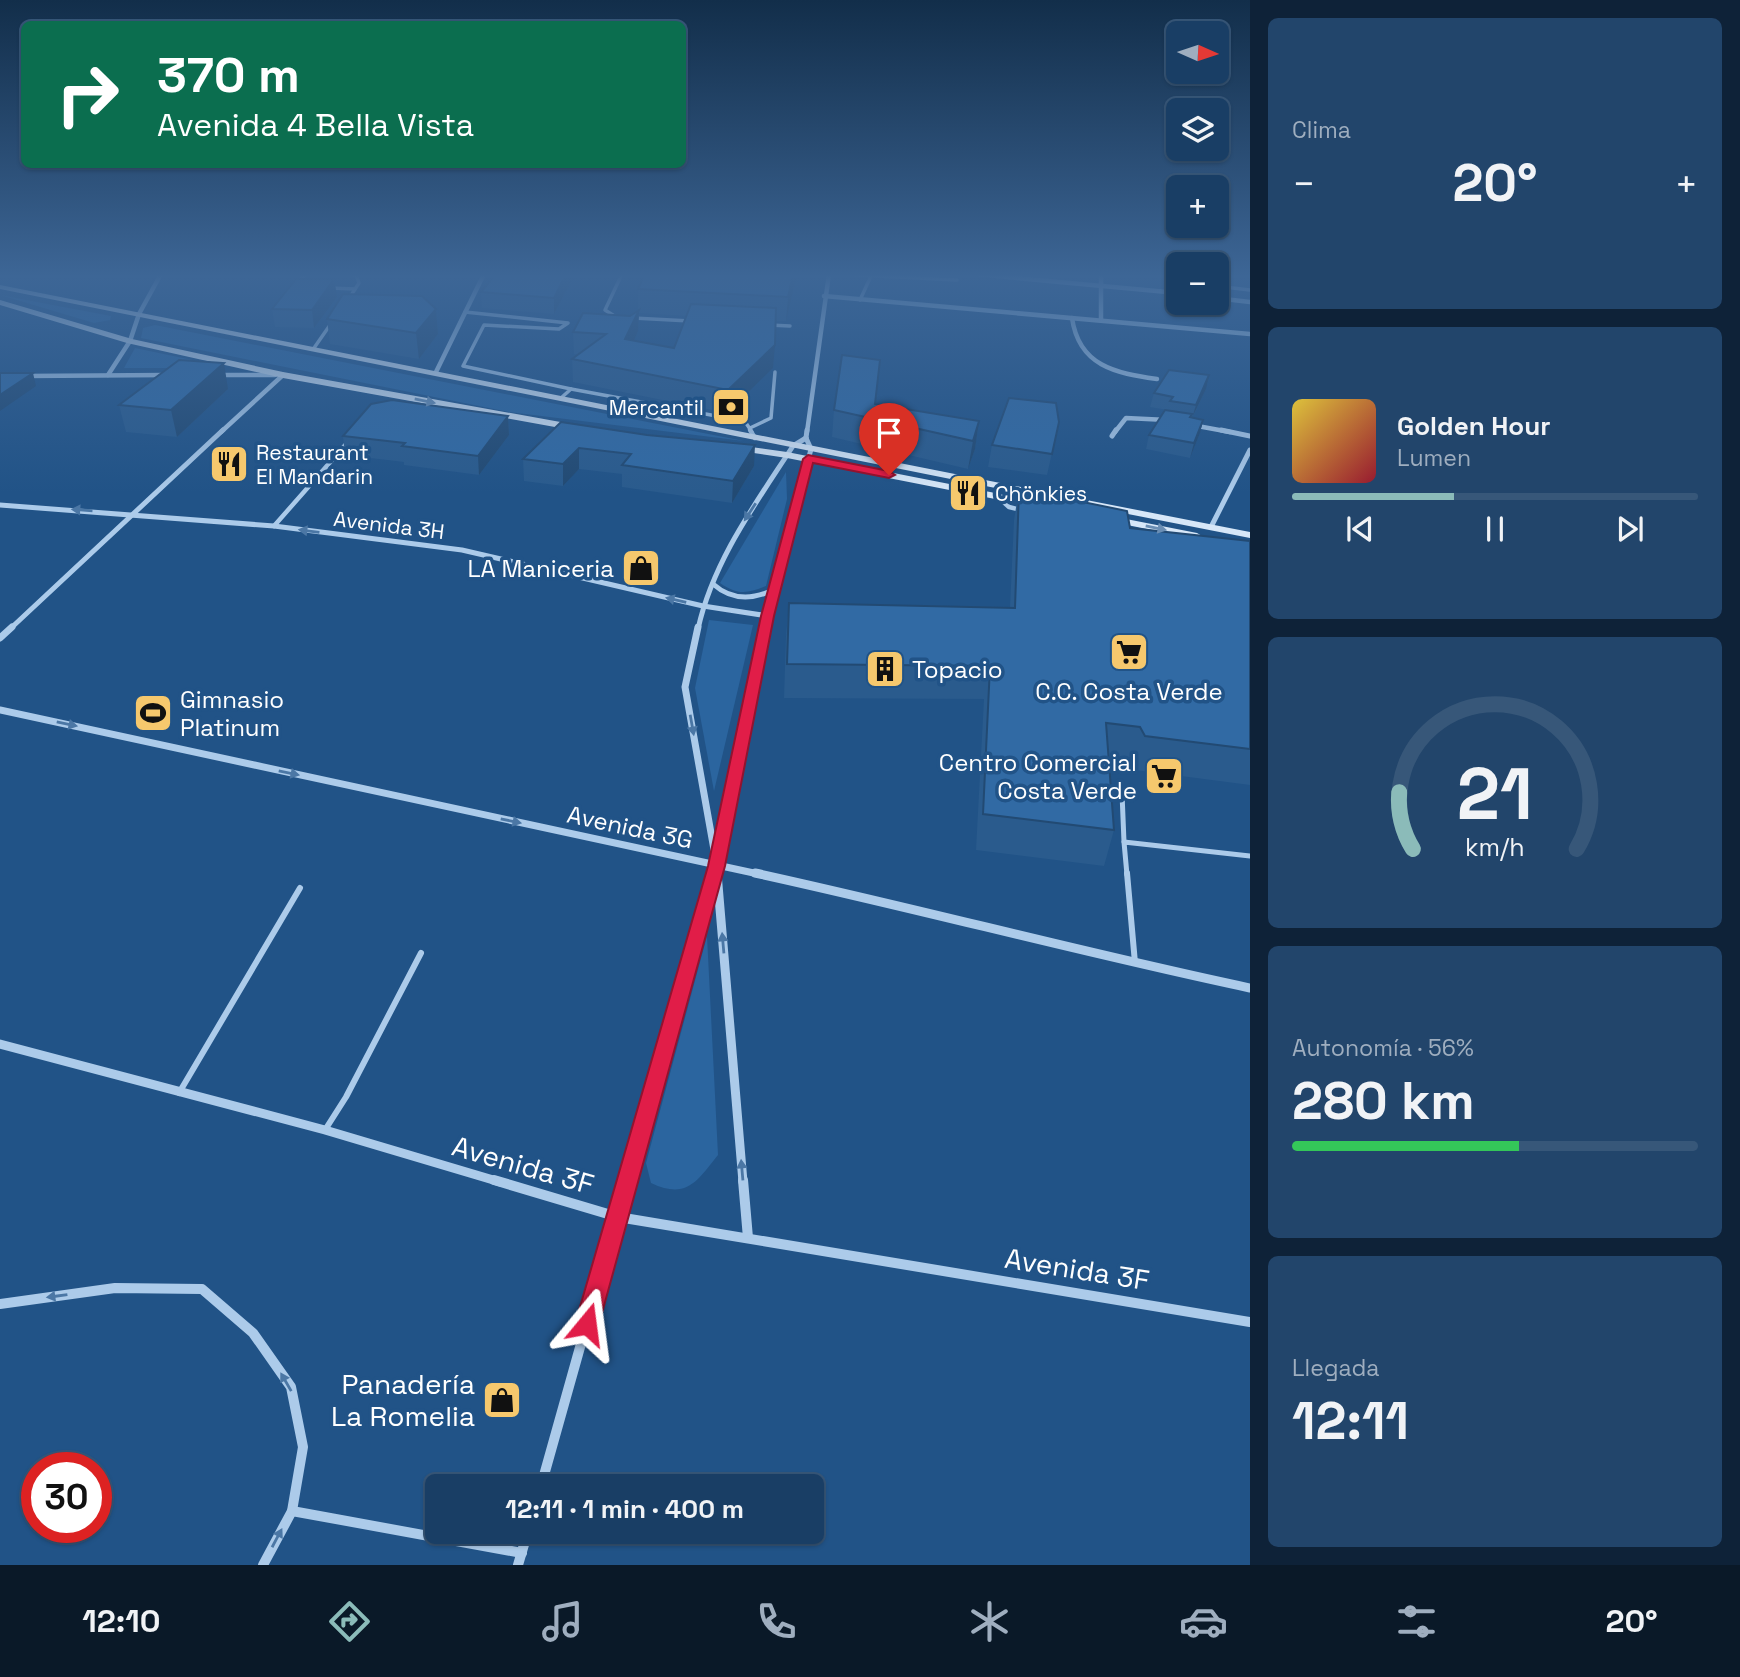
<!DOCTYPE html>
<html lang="es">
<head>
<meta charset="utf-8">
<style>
  :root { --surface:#193e65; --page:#22456b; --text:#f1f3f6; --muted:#9faebf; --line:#375779; --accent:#8bbbb9 }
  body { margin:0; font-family:"Space Grotesk",sans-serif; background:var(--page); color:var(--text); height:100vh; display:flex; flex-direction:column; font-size:26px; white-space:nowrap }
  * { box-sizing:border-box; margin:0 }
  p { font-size:23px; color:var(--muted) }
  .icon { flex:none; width:38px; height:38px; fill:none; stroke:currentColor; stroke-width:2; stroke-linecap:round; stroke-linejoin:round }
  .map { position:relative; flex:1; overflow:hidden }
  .sheet { display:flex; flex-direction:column; gap:18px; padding:18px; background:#0e2238; width:490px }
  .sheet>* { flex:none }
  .hud { position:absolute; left:21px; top:21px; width:665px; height:147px; border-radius:10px; box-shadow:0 2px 5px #0004,0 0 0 2px var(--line); background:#0b6e4f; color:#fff; overflow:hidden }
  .needle { width:46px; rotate:93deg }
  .controls { position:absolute; left:1166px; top:21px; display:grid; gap:14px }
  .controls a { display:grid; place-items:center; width:63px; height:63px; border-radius:10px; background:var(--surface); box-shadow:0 2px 5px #0004,0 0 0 2px var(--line); font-size:35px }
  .speed { position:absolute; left:21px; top:1452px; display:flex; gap:14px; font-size:35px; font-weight:700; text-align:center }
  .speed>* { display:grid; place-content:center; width:91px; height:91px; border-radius:50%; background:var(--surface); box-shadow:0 2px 5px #0004,0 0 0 2px var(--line); line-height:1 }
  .speed .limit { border:10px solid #d22; background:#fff; color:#111 }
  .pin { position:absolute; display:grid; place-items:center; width:60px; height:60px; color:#fff; margin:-72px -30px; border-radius:50% 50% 50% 0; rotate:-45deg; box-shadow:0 0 7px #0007 }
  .pin .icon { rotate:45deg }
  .me { position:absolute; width:77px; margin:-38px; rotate:16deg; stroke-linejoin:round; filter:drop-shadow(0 0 5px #0008) }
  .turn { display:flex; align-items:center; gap:24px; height:147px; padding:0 21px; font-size:32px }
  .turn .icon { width:91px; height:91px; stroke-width:2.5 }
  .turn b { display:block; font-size:49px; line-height:60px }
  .big { font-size:52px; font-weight:700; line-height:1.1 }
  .sheet .widget { flex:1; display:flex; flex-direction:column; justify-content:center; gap:10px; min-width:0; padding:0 24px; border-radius:10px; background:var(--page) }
  .sheet .dial { align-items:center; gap:0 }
  .dial svg { height:182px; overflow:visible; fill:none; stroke:var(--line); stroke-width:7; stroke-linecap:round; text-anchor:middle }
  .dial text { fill:var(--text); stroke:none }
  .song { display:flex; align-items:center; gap:21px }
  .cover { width:84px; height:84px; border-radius:10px; background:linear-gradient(135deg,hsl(50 70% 55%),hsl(350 70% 35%)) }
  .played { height:7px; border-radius:4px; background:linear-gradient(90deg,var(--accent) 40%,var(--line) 40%) }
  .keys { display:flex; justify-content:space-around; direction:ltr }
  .heat { display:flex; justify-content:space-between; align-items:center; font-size:38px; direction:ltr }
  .charge { height:10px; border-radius:5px; background:linear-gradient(90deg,#34c759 56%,var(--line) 0) }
  .trip { position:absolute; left:425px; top:1474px; width:399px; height:70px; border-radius:10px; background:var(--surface); box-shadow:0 2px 5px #0004,0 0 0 2px var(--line); font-weight:700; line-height:70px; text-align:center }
  .dock { display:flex; height:112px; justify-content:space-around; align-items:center; background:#0a1928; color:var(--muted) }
  .dock .icon { width:49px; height:49px }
  .dock .active { color:var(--accent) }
  .dock b { font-size:32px; color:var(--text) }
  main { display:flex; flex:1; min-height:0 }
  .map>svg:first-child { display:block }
  .green { fill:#2b659f }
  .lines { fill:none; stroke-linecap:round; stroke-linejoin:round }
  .lane-far3 { stroke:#accbea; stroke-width:3.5 }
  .lane-far2 { stroke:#accbea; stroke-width:4.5 }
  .lane-far1 { stroke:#accbea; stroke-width:5 }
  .lane { stroke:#accbea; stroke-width:6 }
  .street-far4 { stroke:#accbea; stroke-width:4.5 }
  .street-far3 { stroke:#accbea; stroke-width:5 }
  .street-far2 { stroke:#accbea; stroke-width:7 }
  .street-far1 { stroke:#accbea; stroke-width:9 }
  .street { stroke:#accbea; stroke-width:10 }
  .secondary { fill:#d7e7f8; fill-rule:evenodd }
  .wall { fill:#2a5b8d; fill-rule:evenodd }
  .shaded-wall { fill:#224a73 }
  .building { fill:#316aa4; stroke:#224a73; stroke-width:2 }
  .oneway { fill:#6a8eb4 }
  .oneway2 { fill:#4b77a5 }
  .route { fill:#e11d48; stroke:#92132f; stroke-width:2 }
  .labels { text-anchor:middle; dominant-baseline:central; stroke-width:7; stroke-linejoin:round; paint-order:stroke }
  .far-poi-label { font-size:21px; fill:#fff; stroke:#215387; text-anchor:start }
  .far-street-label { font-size:21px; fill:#fff; stroke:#215387 }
  .poi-label { font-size:24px; fill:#fff; stroke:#215387; text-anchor:end }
  .street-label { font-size:24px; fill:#fff; stroke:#215387 }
  .near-street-label { font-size:28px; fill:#fff; stroke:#215387 }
  .near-poi-label { font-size:28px; fill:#fff; stroke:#215387; text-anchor:end }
</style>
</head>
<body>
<main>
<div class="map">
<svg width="1250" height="1565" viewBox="0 0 1250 1565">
  <rect width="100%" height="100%" fill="#215387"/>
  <!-- green -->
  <g class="green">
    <path d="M0,295L111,316L110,320L94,323Z"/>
    <path d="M155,325L744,441L509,412L141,338L143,328Z"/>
    <path d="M135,348L207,363L203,368H124Z"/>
    <path d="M786,472L787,499L766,586C747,594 737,595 720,583Z"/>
    <path d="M709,620L753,625L714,791L695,688Z"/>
    <path d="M707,936L718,1155C697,1181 687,1200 651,1183L646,1163Z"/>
  </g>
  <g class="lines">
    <!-- lane-far3 -->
    <g class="lane-far3">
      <path d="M856,275L957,280"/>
      <path d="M297,283L306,274"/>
      <path d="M1216,286L1250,290"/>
      <path d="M330,288L355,289"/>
      <path d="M348,300L359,283L357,277L352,274"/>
      <path d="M860,300L871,276"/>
      <path d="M465,312L568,323L559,329L484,325L463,366L571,389L561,398"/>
      <path d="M616,317L605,310L622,274"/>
      <path d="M633,318L690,321"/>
      <path d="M769,325L790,326"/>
      <path d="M314,348L330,325"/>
      <path d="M571,389L738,420L746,423L752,432"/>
      <path d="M750,428L771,418L775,372"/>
    </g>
    <!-- lane-far2 -->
    <g class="lane-far2">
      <path d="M750,430L755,438"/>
      <path d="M997,496L1009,507L1021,510"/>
      <path d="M274,526L347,443"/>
    </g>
    <!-- lane-far1 -->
    <g class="lane-far1">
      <path d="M1122,793L1124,842"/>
      <path d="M1127,875L1124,842L1250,856"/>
    </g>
    <!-- lane -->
    <g class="lane">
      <path d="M1127,873L1135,963"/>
      <path d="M179,1093L300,888"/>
      <path d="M325,1130L346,1097L421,953"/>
    </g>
    <!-- street-far4 -->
    <g class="street-far4">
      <path d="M974,274L1178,293"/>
      <path d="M1101,274V320"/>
      <path d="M824,296L1250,334"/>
      <path d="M1216,298L1250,302"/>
      <path d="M1072,318C1079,366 1115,373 1157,379"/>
      <path d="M436,372L484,274"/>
      <path d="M108,375L130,341L139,314L161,274"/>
      <path d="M217,375H275"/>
      <path d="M25,376L167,375"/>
      <path d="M1192,425L1230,432"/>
      <path d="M221,432L283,375"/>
      <path d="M807,432L829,274"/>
      <path d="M1115,432L1126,418L1167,420"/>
    </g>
    <!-- street-far3 -->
    <g class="street-far3">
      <path d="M1221,430L1250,436"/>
      <path d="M1112,436L1116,430"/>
      <path d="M806,438L807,430"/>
      <path d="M0,505L274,526L462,550L703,606L768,616"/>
      <path d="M1211,527L1250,450"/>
      <path d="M713,584C731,600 752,600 773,590"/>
      <path d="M10,629L223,430"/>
      <path d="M698,629C713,561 756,503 793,446L806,438"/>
      <path d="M765,629L811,449L806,438"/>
    </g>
    <!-- street-far2 -->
    <g class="street-far2">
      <path d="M698,627L685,687L716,861"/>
      <path d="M0,638L12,627"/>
      <path d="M0,710L763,875"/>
      <path d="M714,875L766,627"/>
    </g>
    <!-- street-far1 -->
    <g class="street-far1">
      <path d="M717,873L743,1182"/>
      <path d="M755,873C920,909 1084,953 1250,988"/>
      <path d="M0,1044L325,1130L500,1182"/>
      <path d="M627,1182L714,873"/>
    </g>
    <!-- street -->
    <g class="street">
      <path d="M494,1180L618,1217L1250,1322"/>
      <path d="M743,1180L748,1238"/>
      <path d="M0,1304L115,1288L202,1289L253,1333L291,1387L303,1447L292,1511L263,1565"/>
      <path d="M541,1486L627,1180"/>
      <path d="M292,1511L522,1553"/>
      <path d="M518,1565L528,1531"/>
    </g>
    <!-- secondary -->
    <g class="secondary">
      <path d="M0,285L1036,490L1041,493L1036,496L0,289Z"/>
      <path d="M0,300L132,339L283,372L577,425L582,428L577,431L283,378L127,343L0,305Z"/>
      <path d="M736,445L787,452L1036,501L1041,504L1036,507L787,458L733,450L731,448Z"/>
      <path d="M1076,498L1250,532V538L1072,503V499Z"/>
      <path d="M1111,516L1197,533L1202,536L1197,539L1107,521L1106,519Z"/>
    </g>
  </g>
  <!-- wall -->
  <g class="wall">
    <path d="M496,274H575L554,314L482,308L481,292Z"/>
    <path d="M797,274L786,321H776L773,368L727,413L573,382L572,359L579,355L574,354L573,332L630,316L638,310V289ZM639,313L686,316L674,348L634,341L638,331Z"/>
    <path d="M334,279L337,297L314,328L275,327L272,309Z"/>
    <path d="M436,309L438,334L419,359L330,344L327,319Z"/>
    <path d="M228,389L177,437L126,432L119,405Z"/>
    <path d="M1206,389L1193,417L1203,420L1200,433L1190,458L1146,449L1149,435L1168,410L1150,407L1154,393Z"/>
    <path d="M875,404L979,421L975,449L968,469L832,437L834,410Z"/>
    <path d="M508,416L509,435L479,475L404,465V462L345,455L343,436Z"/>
    <path d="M561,422L754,466L732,503L622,487V474L579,469L563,486L524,481L523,459Z"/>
    <path d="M1059,422L1047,475L988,467L992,445Z"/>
    <path d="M1019,489L1130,528L1250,541V785L1135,770L1131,761L1108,759L1114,830L1104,866L976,850L984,699L784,698L786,636L789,603L1010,607L1014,520Z"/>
  </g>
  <!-- shaded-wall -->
  <g class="shaded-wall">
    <path d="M566,274H575L554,314V298Z"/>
    <path d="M793,274H797L786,321L788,297Z"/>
    <path d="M334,279L337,297L314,328L312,310Z"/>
    <path d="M436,309L438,334L419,359L416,333Z"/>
    <path d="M639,310L638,331L625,362V339Z"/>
    <path d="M775,345L773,368L727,413L728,390Z"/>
    <path d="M224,363L228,389L177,437L171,410Z"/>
    <path d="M33,373L36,386L0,411V395Z"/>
    <path d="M1209,375L1206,389L1192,418L1196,405Z"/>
    <path d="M508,416L509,435L479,475L478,456Z"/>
    <path d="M1203,420L1200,433L1190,458L1194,443Z"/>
    <path d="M979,421L975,449L968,469L973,441Z"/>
    <path d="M755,445L754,466L732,503L733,481Z"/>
    <path d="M579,448V469L563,486V464Z"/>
  </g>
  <!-- building -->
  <g class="building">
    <path d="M496,274H566L554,298L481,292Z"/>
    <path d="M645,274H793L788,297L638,289Z"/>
    <path d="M296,279H334L312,310L272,309Z"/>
    <path d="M343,294L422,296L436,309L416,333L327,319Z"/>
    <path d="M691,304L776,308L775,345L728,390L572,359L606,334L573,332L583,313L630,316L639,310L625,339L674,348Z"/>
    <path d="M842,355L880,360L875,404L979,421L973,441L834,410Z"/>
    <path d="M179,360L224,363L171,410L119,405Z"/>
    <path d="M1169,370L1209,375L1196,405L1170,401L1173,397L1154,393Z"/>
    <path d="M0,373H33L0,395Z"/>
    <path d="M1009,398L1056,403L1059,422L1052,454L992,445Z"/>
    <path d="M392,400L508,416L478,456L402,446L405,443L343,436L371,404Z"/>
    <path d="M1165,410L1192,414L1190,417L1203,420L1194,443L1149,435Z"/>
    <path d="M561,422L647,435L755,445L733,481L622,465L631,454L579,448L563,464L523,459Z"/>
    <path d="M1019,489L1127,511L1130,528L1250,541V749L1145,736L1140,727L1106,723L1114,830L983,814L990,666L787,664L789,603L1015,608Z"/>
  </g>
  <!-- one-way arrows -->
  <defs><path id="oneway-solid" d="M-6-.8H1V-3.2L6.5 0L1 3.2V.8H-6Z" transform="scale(1.75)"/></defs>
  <g class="oneway">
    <use href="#oneway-solid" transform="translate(425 401) rotate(11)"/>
    <use href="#oneway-solid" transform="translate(1156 528) rotate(11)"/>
  </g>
  <g class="oneway2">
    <use href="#oneway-solid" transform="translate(82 510) rotate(-176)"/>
    <use href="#oneway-solid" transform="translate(750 512) rotate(123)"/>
    <use href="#oneway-solid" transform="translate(309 531) rotate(-173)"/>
    <use href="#oneway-solid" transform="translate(676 600) rotate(-167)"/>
    <use href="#oneway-solid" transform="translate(67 724) rotate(12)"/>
    <use href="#oneway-solid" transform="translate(692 725) rotate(80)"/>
    <use href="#oneway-solid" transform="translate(289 773) rotate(12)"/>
    <use href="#oneway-solid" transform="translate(511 821) rotate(12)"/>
    <use href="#oneway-solid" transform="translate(723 943) rotate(-95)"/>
    <use href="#oneway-solid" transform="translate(742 1170) rotate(-95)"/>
    <use href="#oneway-solid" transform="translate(57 1296) rotate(172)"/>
    <use href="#oneway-solid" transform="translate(286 1382) rotate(-120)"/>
    <use href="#oneway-solid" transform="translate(277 1538) rotate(-62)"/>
  </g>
  <!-- sky -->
  <linearGradient id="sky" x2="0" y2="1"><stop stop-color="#122e4a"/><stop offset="0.56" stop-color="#3d6696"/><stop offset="1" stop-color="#3d6696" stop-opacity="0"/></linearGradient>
  <rect width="1250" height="493" fill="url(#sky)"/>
  <!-- route -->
  <path class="route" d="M808,455L889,471L895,475L889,478L813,463L774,616L725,866L599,1324L595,1332L587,1335L579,1332L575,1324L708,866L761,616L803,459Z"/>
  <!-- icons -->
  <defs>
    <g id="bank-square" transform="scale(2.0125)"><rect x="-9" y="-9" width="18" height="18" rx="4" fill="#f6c86d" stroke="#215387"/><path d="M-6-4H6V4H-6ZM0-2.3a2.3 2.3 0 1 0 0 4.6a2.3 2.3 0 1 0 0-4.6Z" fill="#111"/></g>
    <g id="restaurant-square" transform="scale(2.0125)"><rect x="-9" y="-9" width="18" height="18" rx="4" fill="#f6c86d" stroke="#215387"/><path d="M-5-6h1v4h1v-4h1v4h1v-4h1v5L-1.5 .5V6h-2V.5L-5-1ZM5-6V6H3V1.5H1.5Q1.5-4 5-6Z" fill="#111"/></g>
    <g id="shop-square" transform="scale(2.0125)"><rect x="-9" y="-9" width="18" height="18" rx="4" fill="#f6c86d" stroke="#215387"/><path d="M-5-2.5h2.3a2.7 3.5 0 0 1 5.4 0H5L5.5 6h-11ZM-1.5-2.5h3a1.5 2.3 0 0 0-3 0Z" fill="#111"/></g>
    <g id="supermarket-square" transform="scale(2.0125)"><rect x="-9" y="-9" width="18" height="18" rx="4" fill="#f6c86d" stroke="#215387"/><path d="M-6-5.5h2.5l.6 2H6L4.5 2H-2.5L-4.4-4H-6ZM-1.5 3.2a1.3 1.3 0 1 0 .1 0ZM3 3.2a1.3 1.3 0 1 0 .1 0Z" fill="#111"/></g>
    <g id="building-square" transform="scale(2.0125)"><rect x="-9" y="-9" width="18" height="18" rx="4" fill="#f6c86d" stroke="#215387"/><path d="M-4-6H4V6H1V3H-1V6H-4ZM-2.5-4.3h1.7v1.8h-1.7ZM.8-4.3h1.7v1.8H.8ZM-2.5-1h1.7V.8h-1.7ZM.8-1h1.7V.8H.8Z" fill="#111"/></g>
    <g id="stadium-square" transform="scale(2.0125)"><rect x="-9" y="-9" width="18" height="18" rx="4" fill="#f6c86d" stroke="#215387"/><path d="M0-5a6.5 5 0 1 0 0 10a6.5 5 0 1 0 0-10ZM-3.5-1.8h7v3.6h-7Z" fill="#111"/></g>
  </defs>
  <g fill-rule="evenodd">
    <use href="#bank-square" x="731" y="407"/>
    <use href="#restaurant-square" x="229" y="464"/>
    <use href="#restaurant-square" x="968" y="493"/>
    <use href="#shop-square" x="641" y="568"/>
    <use href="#supermarket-square" x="1129" y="652"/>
    <use href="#building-square" x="885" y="669"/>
    <use href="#stadium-square" x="153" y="713"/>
    <use href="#supermarket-square" x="1164" y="776"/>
    <use href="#shop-square" x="502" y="1400"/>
  </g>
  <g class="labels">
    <!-- far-poi labels -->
    <g class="far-poi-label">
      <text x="704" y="407" text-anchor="end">Mercantil</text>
      <text x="256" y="452">Restaurant<tspan x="256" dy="24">El Mandarin</tspan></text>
      <text x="995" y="493">Chönkies</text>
    </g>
    <!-- far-street labels -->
    <g class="far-street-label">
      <text transform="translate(389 525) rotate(7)">Avenida 3H</text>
    </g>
    <!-- poi labels -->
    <g class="poi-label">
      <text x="614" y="568">LA Maniceria</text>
      <text x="912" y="669" text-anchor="start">Topacio</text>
      <text x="1129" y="691" text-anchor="middle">C.C. Costa Verde</text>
      <text x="180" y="699" text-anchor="start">Gimnasio<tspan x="180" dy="28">Platinum</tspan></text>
      <text x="1137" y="762">Centro Comercial<tspan x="1137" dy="28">Costa Verde</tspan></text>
    </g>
    <!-- street labels -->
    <g class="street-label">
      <text transform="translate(630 827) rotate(12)">Avenida 3G</text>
    </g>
    <!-- near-street labels -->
    <g class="near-street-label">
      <text transform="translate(523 1165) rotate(16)">Avenida 3F</text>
      <text transform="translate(1077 1269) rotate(9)">Avenida 3F</text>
    </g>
    <!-- near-poi labels -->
    <g class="near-poi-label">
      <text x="475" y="1384">Panadería<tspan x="475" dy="32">La Romelia</tspan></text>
    </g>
  </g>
</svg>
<div class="controls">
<a><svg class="needle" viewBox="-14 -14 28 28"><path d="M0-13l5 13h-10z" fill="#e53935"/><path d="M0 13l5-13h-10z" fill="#9faebf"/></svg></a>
<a><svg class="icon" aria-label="layers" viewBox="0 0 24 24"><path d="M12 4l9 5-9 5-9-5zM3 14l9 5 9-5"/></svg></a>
<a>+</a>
<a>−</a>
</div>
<div class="speed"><div class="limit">30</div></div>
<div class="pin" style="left:889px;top:475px;background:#d93025"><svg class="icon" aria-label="arrive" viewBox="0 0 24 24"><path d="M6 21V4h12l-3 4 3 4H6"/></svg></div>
<svg class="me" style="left:587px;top:1324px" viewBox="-20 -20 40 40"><path d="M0-17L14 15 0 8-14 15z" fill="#e11d48" stroke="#fff" stroke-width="4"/></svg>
<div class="trip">12:11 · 1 min · 400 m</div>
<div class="hud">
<div class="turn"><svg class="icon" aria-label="right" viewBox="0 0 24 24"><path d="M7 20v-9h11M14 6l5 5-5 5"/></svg><div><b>370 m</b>Avenida 4 Bella Vista</div></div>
</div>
</div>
<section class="sheet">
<div class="widget"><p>Clima</p>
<div class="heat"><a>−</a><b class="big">20°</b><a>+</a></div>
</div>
<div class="widget">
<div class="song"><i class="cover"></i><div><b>Golden Hour</b><p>Lumen</p></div></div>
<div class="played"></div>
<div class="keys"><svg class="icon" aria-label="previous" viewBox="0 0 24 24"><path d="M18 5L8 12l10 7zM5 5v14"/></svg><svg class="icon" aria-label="pause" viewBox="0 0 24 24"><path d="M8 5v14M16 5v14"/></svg><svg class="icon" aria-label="next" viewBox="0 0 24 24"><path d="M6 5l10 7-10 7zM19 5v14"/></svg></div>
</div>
<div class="widget dial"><svg viewBox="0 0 100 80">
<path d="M14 69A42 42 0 1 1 86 69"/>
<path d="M14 69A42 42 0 0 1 8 44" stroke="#8bbbb9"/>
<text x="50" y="56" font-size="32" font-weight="700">21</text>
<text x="50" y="72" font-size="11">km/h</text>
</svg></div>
<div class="widget"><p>Autonomía · 56%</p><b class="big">280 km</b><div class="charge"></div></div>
<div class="widget"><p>Llegada</p><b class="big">12:11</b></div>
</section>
</main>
<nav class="dock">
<b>12:10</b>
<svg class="icon active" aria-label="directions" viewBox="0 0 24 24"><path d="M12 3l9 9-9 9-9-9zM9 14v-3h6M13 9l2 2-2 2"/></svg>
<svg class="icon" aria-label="music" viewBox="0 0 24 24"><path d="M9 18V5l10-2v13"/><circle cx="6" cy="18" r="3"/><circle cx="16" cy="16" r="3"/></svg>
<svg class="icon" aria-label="phone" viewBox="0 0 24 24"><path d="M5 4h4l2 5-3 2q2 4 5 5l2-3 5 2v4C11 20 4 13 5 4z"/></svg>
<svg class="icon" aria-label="climate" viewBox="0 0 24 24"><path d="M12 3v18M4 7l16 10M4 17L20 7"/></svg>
<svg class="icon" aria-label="car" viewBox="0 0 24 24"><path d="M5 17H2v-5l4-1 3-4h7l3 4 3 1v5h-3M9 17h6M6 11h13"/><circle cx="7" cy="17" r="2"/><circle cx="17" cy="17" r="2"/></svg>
<svg class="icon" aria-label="filters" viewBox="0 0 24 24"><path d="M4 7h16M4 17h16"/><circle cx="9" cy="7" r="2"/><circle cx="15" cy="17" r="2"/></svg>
<b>20°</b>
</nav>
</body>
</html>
